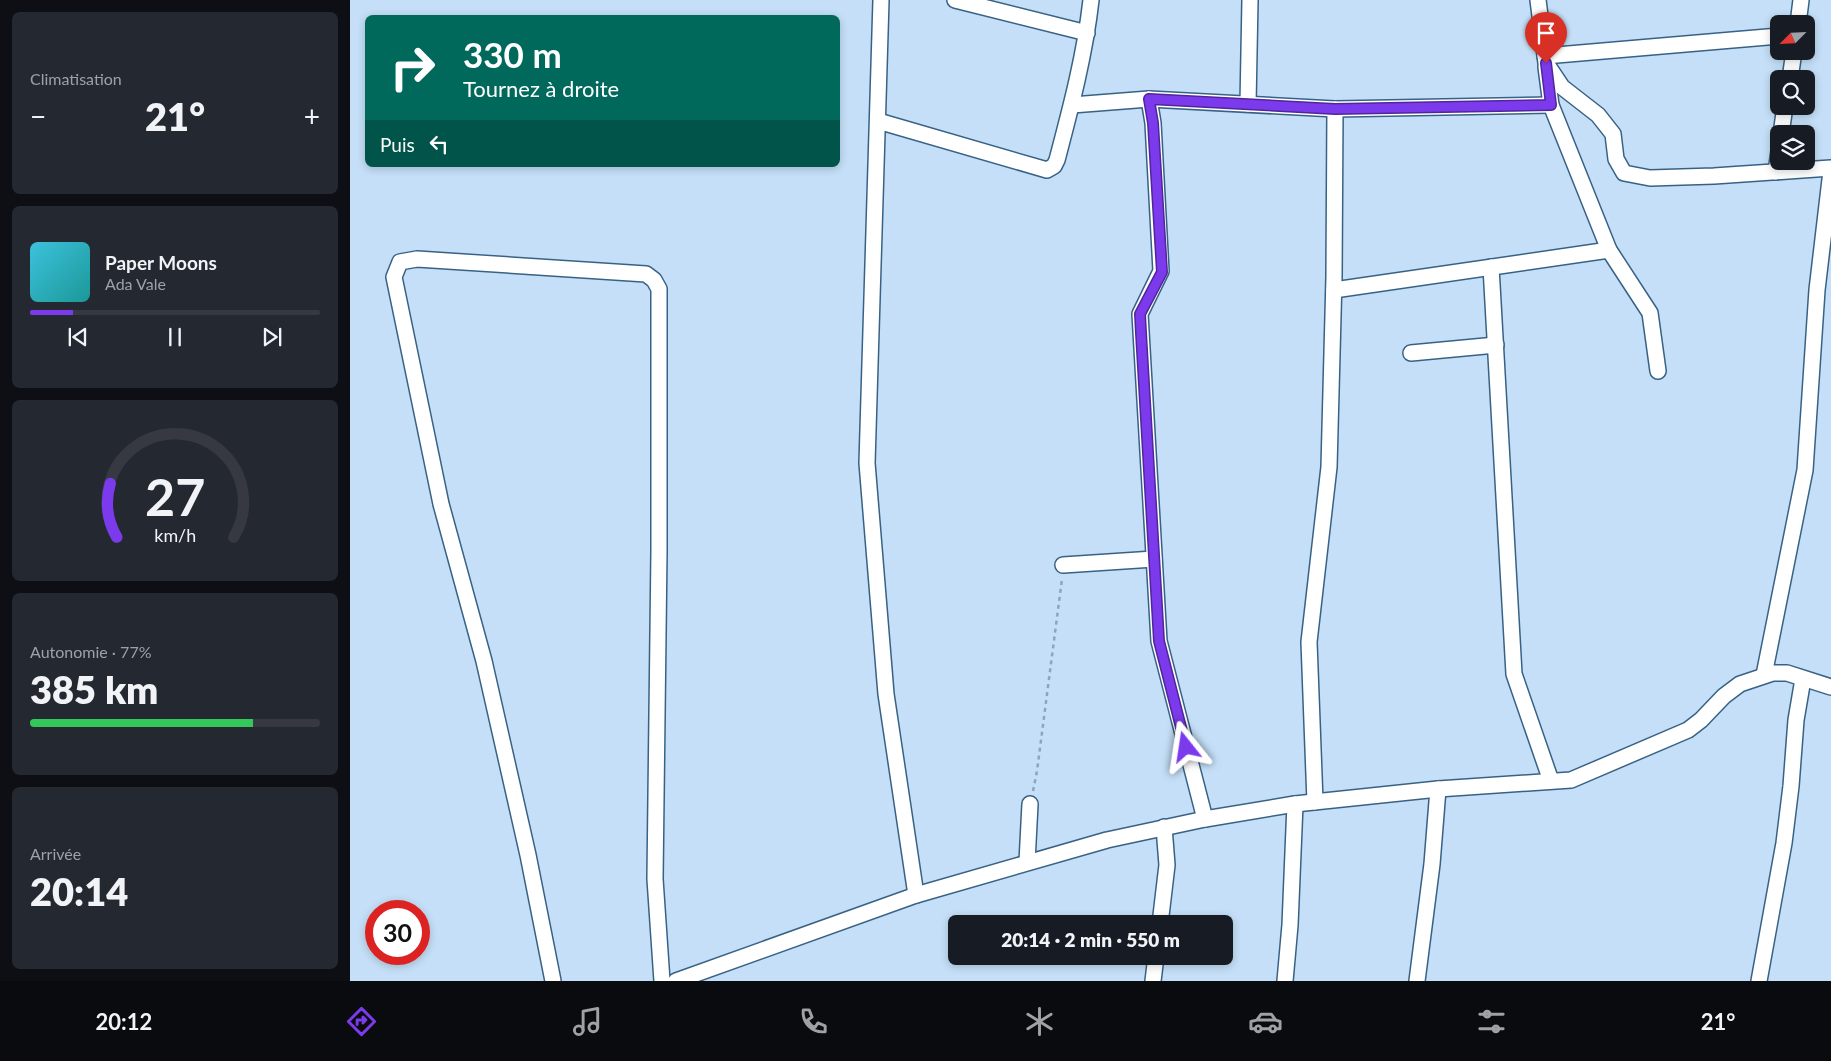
<!DOCTYPE html>
<html lang="fr">
<head>
<meta charset="utf-8">
<style>
  :root { --surface:#171b24; --page:#242831; --text:#f1f3f6; --muted:#9ea1a6; --line:#363941; --accent:#7c3aed }
  body { margin:0; font-family:Lato,sans-serif; background:var(--page); color:var(--text); height:100vh; display:flex; flex-direction:column; font-size:19px; white-space:nowrap }
  * { box-sizing:border-box; margin:0 }
  p { font-size:16px; color:var(--muted) }
  .icon { flex:none; width:28px; height:28px; fill:none; stroke:currentColor; stroke-width:2; stroke-linecap:round; stroke-linejoin:round }
  .map { position:relative; flex:1; overflow:hidden }
  .drawer { display:flex; flex-direction:column; gap:12px; padding:12px; background:#0d0f14; width:350px }
  .drawer>* { flex:none }
  .hud { position:absolute; left:15px; top:15px; width:475px; height:152px; border-radius:8px; box-shadow:0 2px 8px #0003; background:#00695c; color:#fff; overflow:hidden }
  .needle { width:32px; rotate:246deg }
  .fabs { position:absolute; left:1420px; top:15px; display:grid; gap:10px }
  .fabs a { display:grid; place-items:center; width:45px; height:45px; border-radius:8px; background:var(--surface); box-shadow:0 2px 8px #0003; font-size:25px }
  .speed { position:absolute; left:15px; top:900px; display:flex; gap:10px; font-size:25px; font-weight:700; text-align:center }
  .speed>* { display:grid; place-content:center; width:65px; height:65px; border-radius:50%; background:var(--surface); box-shadow:0 2px 8px #0003; line-height:1 }
  .speed .limit { border:8px solid #d22; background:#fff; color:#111 }
  .pin { position:absolute; display:grid; place-items:center; width:42px; height:42px; color:#fff; margin:-51px -21px; border-radius:50% 50% 50% 0; rotate:-45deg; box-shadow:0 0 5px #0007 }
  .pin .icon { rotate:45deg }
  .me { position:absolute; width:55px; margin:-28px; rotate:345deg; stroke-linejoin:round; filter:drop-shadow(0 0 4px #0008) }
  .turn { display:flex; align-items:center; gap:18px; height:105px; padding:0 15px; font-size:22px }
  .turn .icon { width:65px; height:65px; stroke-width:2.5 }
  .turn b { display:block; font-size:35px; line-height:42px }
  .then { display:flex; align-items:center; height:48px; padding:0 15px; background:#0003; gap:10px; font-size:19px }
  .big { font-size:38px; font-weight:800; line-height:1.1 }
  .drawer .tile { flex:1; display:flex; flex-direction:column; justify-content:center; gap:8px; min-width:0; padding:0 18px; border-radius:8px; background:var(--page) }
  .drawer .dial { align-items:center; gap:0 }
  .dial svg { height:130px; overflow:visible; fill:none; stroke:var(--line); stroke-width:7; stroke-linecap:round; text-anchor:middle }
  .dial text { fill:var(--text); stroke:none }
  .song { display:flex; align-items:center; gap:15px }
  .cover { width:60px; height:60px; border-radius:8px; background:linear-gradient(135deg,hsl(190 70% 55%),hsl(180 70% 35%)) }
  .played { height:5px; border-radius:2px; background:linear-gradient(90deg,var(--accent) 15%,var(--line) 15%) }
  .keys { display:flex; justify-content:space-around; direction:ltr }
  .heat { display:flex; justify-content:space-between; align-items:center; font-size:28px; direction:ltr }
  .charge { height:8px; border-radius:4px; background:linear-gradient(90deg,#34c759 77%,var(--line) 0) }
  .trip { position:absolute; left:598px; top:915px; width:285px; height:50px; border-radius:8px; background:var(--surface); box-shadow:0 2px 8px #0003; font-weight:800; line-height:50px; text-align:center }
  .dock { display:flex; height:80px; justify-content:space-around; align-items:center; background:#090b0e; color:var(--muted) }
  .dock .icon { width:35px; height:35px }
  .dock .selected { color:var(--accent) }
  .dock b { font-size:22px; color:var(--text) }
  main { display:flex; flex:1; min-height:0 }
  .map>svg:first-child { display:block }
  .lines { fill:none; stroke-linecap:round; stroke-linejoin:round }
  .street-casing { stroke:#386285; stroke-width:18 }
  .path { stroke:#8da5ba; stroke-width:2.5; stroke-dasharray:4 4; stroke-linecap:butt }
  .street { stroke:#fff; stroke-width:15 }
  .route-casing { stroke:#51269a; stroke-width:12 }
  .route { stroke:#7c3aed; stroke-width:9 }
</style>
</head>
<body>
<main>
<section class="drawer">
<div class="tile"><p>Climatisation</p>
<div class="heat"><a>−</a><b class="big">21°</b><a>+</a></div>
</div>
<div class="tile">
<div class="song"><i class="cover"></i><div><b>Paper Moons</b><p>Ada Vale</p></div></div>
<div class="played"></div>
<div class="keys"><svg class="icon" aria-label="previous" viewBox="0 0 24 24"><path d="M18 5L8 12l10 7zM5 5v14"/></svg><svg class="icon" aria-label="pause" viewBox="0 0 24 24"><path d="M8 5v14M16 5v14"/></svg><svg class="icon" aria-label="next" viewBox="0 0 24 24"><path d="M6 5l10 7-10 7zM19 5v14"/></svg></div>
</div>
<div class="tile dial"><svg viewBox="0 0 100 80">
<path d="M14 69A42 42 0 1 1 86 69"/>
<path d="M14 69A42 42 0 0 1 10 36" stroke="#7c3aed"/>
<text x="50" y="56" font-size="32" font-weight="700">27</text>
<text x="50" y="72" font-size="11">km/h</text>
</svg></div>
<div class="tile"><p>Autonomie · 77%</p><b class="big">385 km</b><div class="charge"></div></div>
<div class="tile"><p>Arrivée</p><b class="big">20:14</b></div>
</section>
<div class="map">
<svg width="1481" height="981" viewBox="0 0 1481 981">
  <rect width="100%" height="100%" fill="#c4dff7"/>
  <g class="lines">
    <!-- street casing -->
    <g class="street-casing">
      <g id="street">
        <path d="M531,0L517,463L536,694L566,895"/>
        <path d="M605,0L737,33"/>
        <path d="M1188,0L1196,63L1212,87L1248,115L1263,134L1266,159L1274,173L1300,178L1364,176L1481,168"/>
        <path d="M1448,24L1451,0"/>
        <path d="M1195,56L1429,36"/>
        <path d="M1196,67L1201,105L1259,250L1300,313L1308,371"/>
        <path d="M1440,79L1444,51"/>
        <path d="M799,99L803,123L811,271L790,314L809,641L855,819"/>
        <path d="M898,104L900,0"/>
        <path d="M722,105L799,99L985,109L1201,105"/>
        <path d="M528,121L697,170L704,166L707,160C721,107 735,54 741,0"/>
        <path d="M1431,134L1435,106"/>
        <path d="M1426,172L1429,151"/>
        <path d="M1141,267L1164,674L1201,781"/>
        <path d="M984,290L1259,250"/>
        <path d="M1061,353L1146,345"/>
        <path d="M713,565L804,559"/>
        <path d="M1414,675L1455,470L1467,290L1481,171"/>
        <path d="M965,802L959,642L979,467L984,277L985,109"/>
        <path d="M677,862L680,804"/>
        <path d="M810,924L817,865L814,827"/>
        <path d="M203,981L178,855L134,661L91,504L44,277L50,262L67,259L296,274L304,280L309,289V551L305,879L312,981"/>
        <path d="M326,981L566,895L757,840L855,819L945,804L1088,789L1221,780L1338,730L1351,720L1374,696L1390,684L1423,673H1437L1481,687"/>
        <path d="M803,981L806,956"/>
        <path d="M935,981L940,925L945,804"/>
        <path d="M1067,981L1082,864L1088,789"/>
        <path d="M1409,981L1434,843L1441,786L1446,720L1453,679"/>
      </g>
    </g>
    <!-- path -->
    <path class="path" d="M683,791L687,771L712,579"/>
    <!-- street -->
    <use href="#street" class="street"/>
  </g>
  <g class="lines">
    <!-- route casing -->
    <g class="route-casing">
      <path id="route" d="M836,747L809,641L791,333L790,314L812,272L803,123L799,99L985,109L1201,105L1196,63"/>
    </g>
    <!-- route -->
    <use href="#route" class="route"/>
  </g>
</svg>
<div class="fabs">
<a><svg class="needle" viewBox="-14 -14 28 28"><path d="M0-13l5 13h-10z" fill="#e53935"/><path d="M0 13l5-13h-10z" fill="#9ea1a6"/></svg></a>
<a><svg class="icon" aria-label="search" viewBox="0 0 24 24"><circle cx="10" cy="10" r="6"/><path d="M15 15l6 6"/></svg></a>
<a><svg class="icon" aria-label="layers" viewBox="0 0 24 24"><path d="M12 4l9 5-9 5-9-5zM3 14l9 5 9-5"/></svg></a>
</div>
<div class="speed"><div class="limit">30</div></div>
<div class="pin" style="left:1196px;top:63px;background:#d93025"><svg class="icon" aria-label="arrive" viewBox="0 0 24 24"><path d="M6 21V4h12l-3 4 3 4H6"/></svg></div>
<svg class="me" style="left:836px;top:747px" viewBox="-20 -20 40 40"><path d="M0-17L14 15 0 8-14 15z" fill="#7c3aed" stroke="#fff" stroke-width="4"/></svg>
<div class="trip">20:14 · 2 min · 550 m</div>
<div class="hud">
<div class="turn"><svg class="icon" aria-label="right" viewBox="0 0 24 24"><path d="M7 20v-9h11M14 6l5 5-5 5"/></svg><div><b>330 m</b>Tournez à droite</div></div>
<div class="then">Puis<svg class="icon" aria-label="left" viewBox="0 0 24 24"><path d="M17 20v-9H6M10 6l-5 5 5 5"/></svg></div>
</div>
</div>
</main>
<nav class="dock">
<b>20:12</b>
<svg class="icon selected" aria-label="directions" viewBox="0 0 24 24"><path d="M12 3l9 9-9 9-9-9zM9 14v-3h6M13 9l2 2-2 2"/></svg>
<svg class="icon" aria-label="music" viewBox="0 0 24 24"><path d="M9 18V5l10-2v13"/><circle cx="6" cy="18" r="3"/><circle cx="16" cy="16" r="3"/></svg>
<svg class="icon" aria-label="phone" viewBox="0 0 24 24"><path d="M5 4h4l2 5-3 2q2 4 5 5l2-3 5 2v4C11 20 4 13 5 4z"/></svg>
<svg class="icon" aria-label="climate" viewBox="0 0 24 24"><path d="M12 3v18M4 7l16 10M4 17L20 7"/></svg>
<svg class="icon" aria-label="car" viewBox="0 0 24 24"><path d="M5 17H2v-5l4-1 3-4h7l3 4 3 1v5h-3M9 17h6M6 11h13"/><circle cx="7" cy="17" r="2"/><circle cx="17" cy="17" r="2"/></svg>
<svg class="icon" aria-label="filters" viewBox="0 0 24 24"><path d="M4 7h16M4 17h16"/><circle cx="9" cy="7" r="2"/><circle cx="15" cy="17" r="2"/></svg>
<b>21°</b>
</nav>
</body>
</html>
